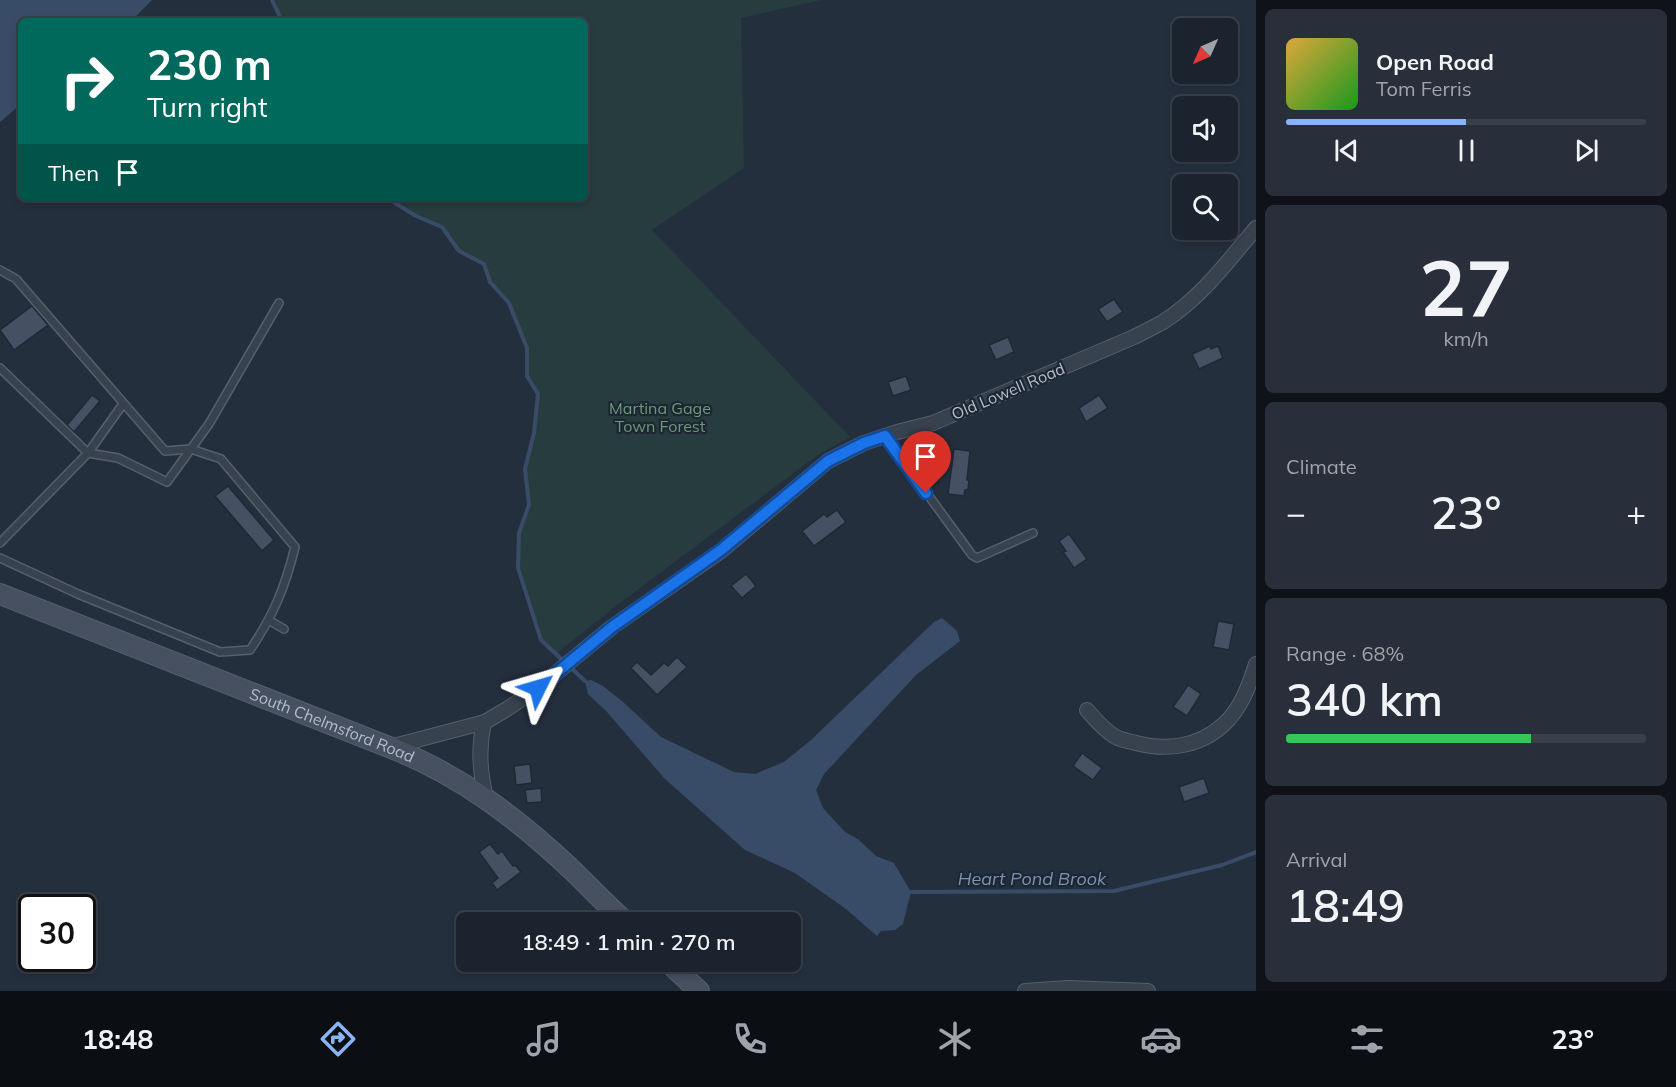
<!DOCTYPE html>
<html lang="en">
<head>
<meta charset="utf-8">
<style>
  :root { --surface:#1b232e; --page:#282f3a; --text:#f1f3f6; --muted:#a0a4aa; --line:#39404a; --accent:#8ab4f8 }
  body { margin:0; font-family:Mulish,sans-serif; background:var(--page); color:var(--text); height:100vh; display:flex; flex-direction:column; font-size:22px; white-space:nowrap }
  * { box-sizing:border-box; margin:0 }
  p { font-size:20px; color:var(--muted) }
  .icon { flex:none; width:33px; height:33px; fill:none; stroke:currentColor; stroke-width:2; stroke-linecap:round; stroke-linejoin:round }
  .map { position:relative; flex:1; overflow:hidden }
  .panel { display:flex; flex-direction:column; gap:9px; padding:9px; background:#0f1319; width:420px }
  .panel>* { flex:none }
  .guide { position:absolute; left:18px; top:18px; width:570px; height:183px; border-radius:9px; box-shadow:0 3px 9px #0003,0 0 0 2px var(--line); background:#00695c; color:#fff; overflow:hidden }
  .needle { width:39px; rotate:225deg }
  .buttons { position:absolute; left:1172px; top:18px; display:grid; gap:12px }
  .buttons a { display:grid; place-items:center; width:66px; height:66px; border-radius:9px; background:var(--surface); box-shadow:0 3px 9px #0003,0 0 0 2px var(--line); font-size:30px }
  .speed { position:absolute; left:18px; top:894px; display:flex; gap:12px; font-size:30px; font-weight:700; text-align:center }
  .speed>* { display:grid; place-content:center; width:78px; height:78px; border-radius:50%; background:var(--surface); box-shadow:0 3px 9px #0003,0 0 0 2px var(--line); line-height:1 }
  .speed .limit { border:3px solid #111; border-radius:9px; background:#fff; color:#111 }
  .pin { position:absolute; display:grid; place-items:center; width:51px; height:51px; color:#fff; margin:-62px -26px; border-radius:50% 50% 50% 0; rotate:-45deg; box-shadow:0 0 6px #0007 }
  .pin .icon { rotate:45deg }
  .me { position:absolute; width:66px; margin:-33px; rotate:50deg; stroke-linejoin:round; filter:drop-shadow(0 0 4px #0008) }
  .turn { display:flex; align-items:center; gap:21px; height:126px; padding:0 30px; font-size:27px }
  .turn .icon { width:78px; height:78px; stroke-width:2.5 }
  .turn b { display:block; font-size:42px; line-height:51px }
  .then { display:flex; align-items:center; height:57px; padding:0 30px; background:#0003; gap:12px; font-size:22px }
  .big { font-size:45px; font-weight:600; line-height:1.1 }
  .panel .tile { flex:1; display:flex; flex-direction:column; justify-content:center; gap:9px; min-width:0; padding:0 21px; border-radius:9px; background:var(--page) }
  .panel .dial { align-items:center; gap:0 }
  .dial b { font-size:78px; line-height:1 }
  .song { display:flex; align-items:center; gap:18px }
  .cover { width:72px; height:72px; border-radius:9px; background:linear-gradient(135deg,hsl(40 70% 55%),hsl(120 70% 35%)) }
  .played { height:6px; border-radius:3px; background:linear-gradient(90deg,var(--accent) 50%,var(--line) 50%) }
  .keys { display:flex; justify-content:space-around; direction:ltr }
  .heat { display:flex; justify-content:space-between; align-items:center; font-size:33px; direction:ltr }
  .charge { height:9px; border-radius:4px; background:linear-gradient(90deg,#34c759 68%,var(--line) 0) }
  .trip { position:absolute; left:456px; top:912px; width:345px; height:60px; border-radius:9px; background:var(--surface); box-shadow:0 3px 9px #0003,0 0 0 2px var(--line); font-weight:600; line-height:60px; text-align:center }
  .tab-bar { display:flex; height:96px; justify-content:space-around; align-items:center; background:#0b0e12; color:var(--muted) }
  .tab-bar .icon { width:42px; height:42px }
  .tab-bar .current { color:var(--accent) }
  .tab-bar b { font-size:27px; color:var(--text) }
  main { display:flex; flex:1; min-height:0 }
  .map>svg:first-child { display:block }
  .green { fill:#263c3f }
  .water { fill:#394c67 }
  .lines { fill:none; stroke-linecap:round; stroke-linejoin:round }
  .stream { stroke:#394c67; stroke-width:4 }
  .building { fill:#455162; stroke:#1f2835; stroke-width:1.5 }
  .service-casing { stroke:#565f6c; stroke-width:10 }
  .minor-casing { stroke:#565f6c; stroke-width:16 }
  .secondary-casing { stroke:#565f6c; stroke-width:22 }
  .service { stroke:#38414e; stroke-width:7 }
  .minor { stroke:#38414e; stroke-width:14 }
  .secondary { stroke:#465061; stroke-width:20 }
  .route-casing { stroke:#114b97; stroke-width:15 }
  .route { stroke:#1a73e8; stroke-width:10 }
  .labels { text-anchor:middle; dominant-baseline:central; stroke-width:4.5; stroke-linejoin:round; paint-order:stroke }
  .street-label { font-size:16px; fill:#b4bcc9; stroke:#1d2633 }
  .park-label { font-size:16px; fill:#6b9a76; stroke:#1d2633 }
  .water-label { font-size:18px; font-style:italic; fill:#7c92b1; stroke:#1d2633 }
</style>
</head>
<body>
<main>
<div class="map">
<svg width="1256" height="991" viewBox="0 0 1256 991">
  <rect width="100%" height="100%" fill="#242f3e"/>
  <!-- green -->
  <path class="green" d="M272,0H821L741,18L744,168L652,230L850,437L819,454L620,603L557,653L541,640L518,568L519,533L529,505L525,469L534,433L538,394L527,376V348L509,303L490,282L484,264L459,251L442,227L416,216L395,203L391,198H585V21H282Z"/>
  <!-- water -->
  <g class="water">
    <path d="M0,0H152L131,21H21V104L0,122Z"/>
    <path d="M942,618L957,631L960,641L916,675L824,774L816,790L823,808L845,832L858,839L876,856L894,863L911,892L903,924L895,930L881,931L877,936L846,909L795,873L745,850L664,778L607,712L588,694L585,681L591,680L603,686L623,702L661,737L734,772L755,774L784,762L811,740L934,622Z"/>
  </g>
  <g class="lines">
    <!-- stream -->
    <g class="stream">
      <path d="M272,0L282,21"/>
      <path d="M391,198L395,203L416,216L442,227L459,251L484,264L490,282L509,303L527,348V376L538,394L534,433L525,469L529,505L519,533L518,568L541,640L585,681"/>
      <path d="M911,892L1114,891L1222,865L1256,852"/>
    </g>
  </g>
  <!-- building -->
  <g class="building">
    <path d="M1114,299L1123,312L1107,322L1098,309Z"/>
    <path d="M32,306L48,325L14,350L0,330Z"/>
    <path d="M1008,337L1014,352L996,360L989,345Z"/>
    <path d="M1210,346L1211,349L1218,346L1223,358L1199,369L1192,354Z"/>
    <path d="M906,376L911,390L893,396L888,382Z"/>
    <path d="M92,395L100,401L74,432L67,425Z"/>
    <path d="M1099,395L1108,408L1086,422L1079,408Z"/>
    <path d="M954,449L970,451L967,480H969L968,490H965L964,496L948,494Z"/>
    <path d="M228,486L274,540L262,551L215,496Z"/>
    <path d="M837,510L846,522L814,546L802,531L824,514L827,517Z"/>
    <path d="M1069,534L1087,559L1074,568L1063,552L1066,551L1059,541Z"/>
    <path d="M746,574L756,586L742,598L731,586Z"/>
    <path d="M1218,621L1234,624L1229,650L1213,647Z"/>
    <path d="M677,657L687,667L657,695L631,668L637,662L651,675L664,663L668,666Z"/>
    <path d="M1188,685L1201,694L1187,716L1173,707Z"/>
    <path d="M1082,753L1102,768L1093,780L1073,766Z"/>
    <path d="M530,764L532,783L516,785L514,766Z"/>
    <path d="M1204,778L1209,793L1184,802L1179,787Z"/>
    <path d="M541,788L542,802L527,803L525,790Z"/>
    <path d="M490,844L498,854L502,851L513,866L515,865L521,872L497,890L492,883L498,878L479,852Z"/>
  </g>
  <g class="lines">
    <!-- service casing -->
    <g class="service-casing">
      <g id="service">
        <path d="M0,270L16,279L165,451L191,449L221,459L295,547C285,588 273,616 250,650L220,652L78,594L0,558"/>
        <path d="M0,368L88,453L0,543"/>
        <path d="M123,404L88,453L118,458L167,482L209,424L279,303"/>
        <path d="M885,436L972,555L977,558L1033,533"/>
        <path d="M270,621L284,629"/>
      </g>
    </g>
    <!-- minor casing -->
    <g class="minor-casing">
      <g id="minor">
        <path d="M1087,710C1095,719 1103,729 1114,736C1120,740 1129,741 1136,743C1166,751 1199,747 1223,725C1241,709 1249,686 1256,664"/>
        <path d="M484,722C478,749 480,772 486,798"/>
        <path d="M390,747L485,722L507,709L538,688L612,627L721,551L828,461L864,443L897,432L933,423L1134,337C1144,332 1154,327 1163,322C1201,298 1228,261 1256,228"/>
        <path d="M1025,991L1068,988L1148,991"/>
      </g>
    </g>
    <!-- secondary casing -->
    <g class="secondary-casing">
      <g id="secondary">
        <path id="s1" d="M0,594L394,749C461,776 517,818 570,868C589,886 606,905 626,922"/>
        <path d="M668,962L699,991"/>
      </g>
    </g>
    <!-- service -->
    <use href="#service" class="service"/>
    <!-- minor -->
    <use href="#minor" class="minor"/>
    <!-- secondary -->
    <use href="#secondary" class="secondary"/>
  </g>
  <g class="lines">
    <!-- route casing -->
    <g class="route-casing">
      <path id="route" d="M538,688L612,627L721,550L828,461L864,443L885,436L926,493"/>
    </g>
    <!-- route -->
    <use href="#route" class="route"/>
  </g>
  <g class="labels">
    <!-- street labels -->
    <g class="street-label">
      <text transform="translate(1008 391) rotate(-23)">Old Lowell Road</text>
      <text stroke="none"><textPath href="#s1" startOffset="357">South Chelmsford Road</textPath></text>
    </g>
    <!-- park labels -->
    <g class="park-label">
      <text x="660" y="408">Martina Gage<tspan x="660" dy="18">Town Forest</tspan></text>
    </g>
    <!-- water labels -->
    <g class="water-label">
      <text x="1032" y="878">Heart Pond Brook</text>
    </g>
  </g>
</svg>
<div class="buttons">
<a><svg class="needle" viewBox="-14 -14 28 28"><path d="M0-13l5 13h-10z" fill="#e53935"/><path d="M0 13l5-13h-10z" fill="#a0a4aa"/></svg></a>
<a><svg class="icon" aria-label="sound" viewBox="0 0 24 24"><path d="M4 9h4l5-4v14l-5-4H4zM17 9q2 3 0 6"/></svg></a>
<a><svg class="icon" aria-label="search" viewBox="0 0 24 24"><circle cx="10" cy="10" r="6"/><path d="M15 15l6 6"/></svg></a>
</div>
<div class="speed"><div class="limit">30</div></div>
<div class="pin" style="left:926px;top:493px;background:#d93025"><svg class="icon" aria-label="arrive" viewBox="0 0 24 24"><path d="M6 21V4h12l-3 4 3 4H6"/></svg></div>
<svg class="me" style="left:538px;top:688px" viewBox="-20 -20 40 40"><path d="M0-17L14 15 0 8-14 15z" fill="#1a73e8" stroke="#fff" stroke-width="4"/></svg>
<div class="trip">18:49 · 1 min · 270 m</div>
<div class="guide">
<div class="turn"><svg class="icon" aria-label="right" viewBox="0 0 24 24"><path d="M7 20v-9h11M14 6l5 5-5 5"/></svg><div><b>230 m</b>Turn right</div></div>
<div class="then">Then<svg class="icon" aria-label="arrive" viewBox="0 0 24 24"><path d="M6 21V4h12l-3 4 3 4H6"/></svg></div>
</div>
</div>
<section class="panel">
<div class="tile">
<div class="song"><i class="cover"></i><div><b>Open Road</b><p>Tom Ferris</p></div></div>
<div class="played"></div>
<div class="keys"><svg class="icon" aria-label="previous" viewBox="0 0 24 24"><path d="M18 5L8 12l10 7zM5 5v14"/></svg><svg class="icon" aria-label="pause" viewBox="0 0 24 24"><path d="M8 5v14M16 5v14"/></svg><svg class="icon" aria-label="next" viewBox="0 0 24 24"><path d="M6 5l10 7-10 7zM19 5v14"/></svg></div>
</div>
<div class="tile dial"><b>27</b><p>km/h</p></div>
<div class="tile"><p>Climate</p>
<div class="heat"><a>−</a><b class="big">23°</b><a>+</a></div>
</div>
<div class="tile"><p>Range · 68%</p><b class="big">340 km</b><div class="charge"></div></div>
<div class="tile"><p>Arrival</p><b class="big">18:49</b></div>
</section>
</main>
<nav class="tab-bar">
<b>18:48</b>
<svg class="icon current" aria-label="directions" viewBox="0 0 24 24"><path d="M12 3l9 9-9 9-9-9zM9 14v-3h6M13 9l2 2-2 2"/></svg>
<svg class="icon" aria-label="music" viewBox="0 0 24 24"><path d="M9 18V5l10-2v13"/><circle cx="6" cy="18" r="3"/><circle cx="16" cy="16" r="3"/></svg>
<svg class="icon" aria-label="phone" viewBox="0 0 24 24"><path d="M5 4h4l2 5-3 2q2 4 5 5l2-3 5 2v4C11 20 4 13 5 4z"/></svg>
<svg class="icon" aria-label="climate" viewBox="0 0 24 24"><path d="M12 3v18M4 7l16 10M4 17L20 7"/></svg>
<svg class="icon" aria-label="car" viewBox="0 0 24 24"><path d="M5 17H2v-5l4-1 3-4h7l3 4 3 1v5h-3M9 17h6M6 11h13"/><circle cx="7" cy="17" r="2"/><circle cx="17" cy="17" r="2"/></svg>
<svg class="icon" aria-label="filters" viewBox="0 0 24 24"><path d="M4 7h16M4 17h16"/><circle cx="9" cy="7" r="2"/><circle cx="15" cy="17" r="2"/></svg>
<b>23°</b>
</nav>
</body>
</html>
